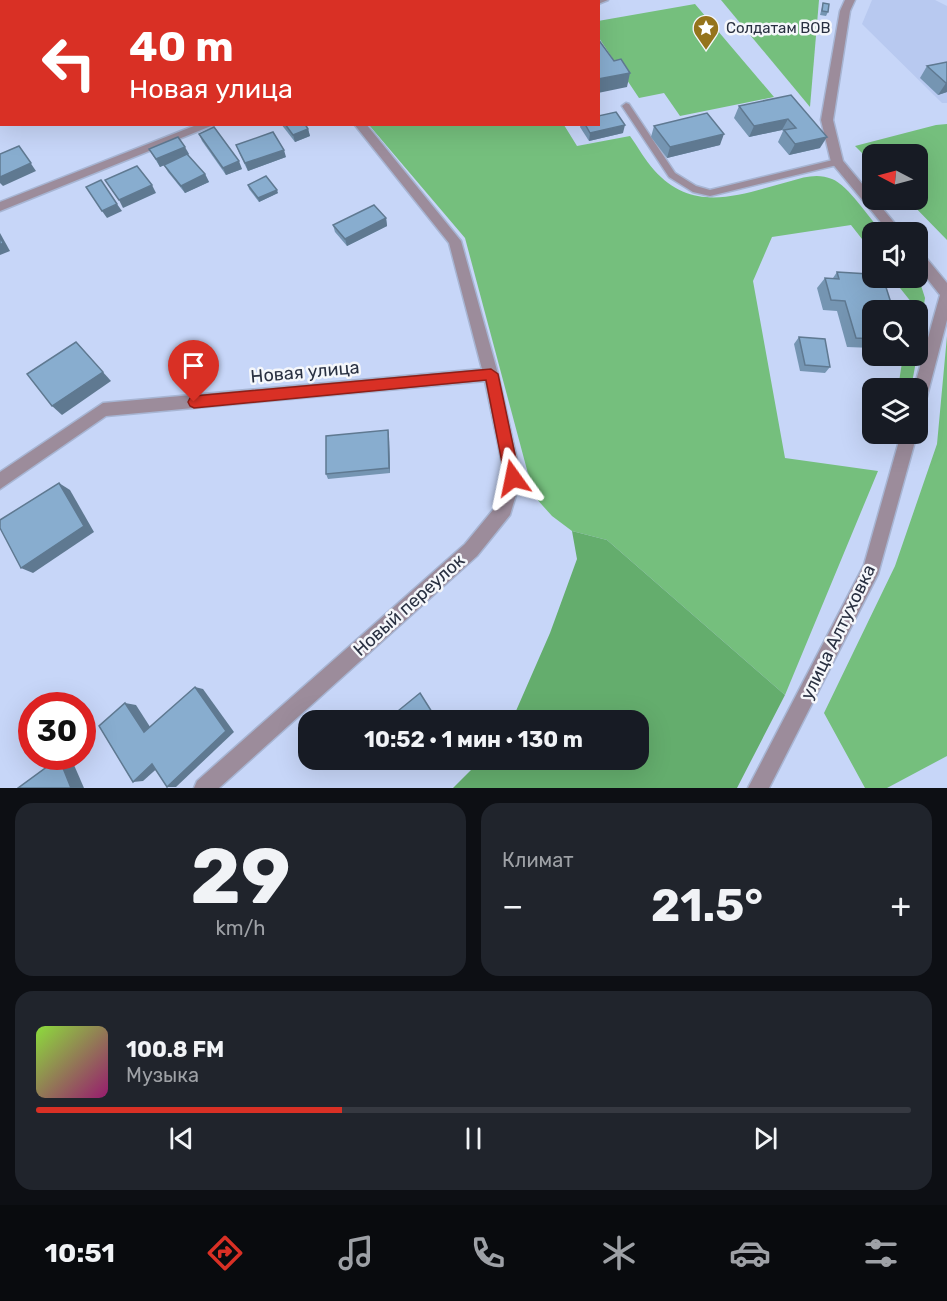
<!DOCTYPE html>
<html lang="ru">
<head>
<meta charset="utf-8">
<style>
  :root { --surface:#171b24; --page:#20242c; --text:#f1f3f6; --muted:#9ea1a6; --line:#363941; --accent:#d93025 }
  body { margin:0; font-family:Rubik,sans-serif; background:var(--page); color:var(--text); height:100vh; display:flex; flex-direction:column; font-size:22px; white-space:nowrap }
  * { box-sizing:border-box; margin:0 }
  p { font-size:20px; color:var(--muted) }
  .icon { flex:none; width:33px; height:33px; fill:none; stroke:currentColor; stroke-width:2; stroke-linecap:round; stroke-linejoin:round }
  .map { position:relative; height:788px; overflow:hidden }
  .sheet { display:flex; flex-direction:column; gap:15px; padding:15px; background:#0d0f14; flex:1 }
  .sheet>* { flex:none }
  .top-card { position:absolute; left:0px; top:0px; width:600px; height:126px; box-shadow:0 6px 24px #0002; background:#d93025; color:#fff; overflow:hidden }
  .needle { width:39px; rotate:276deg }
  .buttons { position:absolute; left:862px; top:144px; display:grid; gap:12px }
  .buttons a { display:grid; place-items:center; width:66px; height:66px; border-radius:12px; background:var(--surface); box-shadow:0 6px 24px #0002; font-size:30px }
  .speed { position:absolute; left:18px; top:692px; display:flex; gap:12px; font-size:30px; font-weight:700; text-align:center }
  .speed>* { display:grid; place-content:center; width:78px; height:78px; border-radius:50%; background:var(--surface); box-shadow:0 6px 24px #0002; line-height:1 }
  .speed .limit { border:9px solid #d22; background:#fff; color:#111 }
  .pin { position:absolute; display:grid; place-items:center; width:51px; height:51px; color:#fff; margin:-62px -26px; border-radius:50% 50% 50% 0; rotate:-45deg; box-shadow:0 0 6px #0007 }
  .pin .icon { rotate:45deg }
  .me { position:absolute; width:66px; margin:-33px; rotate:348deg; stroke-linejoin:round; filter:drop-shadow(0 0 4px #0008) }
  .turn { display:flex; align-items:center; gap:21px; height:126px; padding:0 30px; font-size:27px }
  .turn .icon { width:78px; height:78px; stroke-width:2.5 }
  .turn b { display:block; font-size:42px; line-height:51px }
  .big { font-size:45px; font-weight:700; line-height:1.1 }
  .sheet .tile { flex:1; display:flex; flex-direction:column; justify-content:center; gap:9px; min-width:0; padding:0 21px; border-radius:18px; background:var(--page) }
  .sheet .dial { align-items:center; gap:0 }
  .dial b { font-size:78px; line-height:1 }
  .song { display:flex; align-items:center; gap:18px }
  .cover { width:72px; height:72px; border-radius:9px; background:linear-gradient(135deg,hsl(90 70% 55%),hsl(320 70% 35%)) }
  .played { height:6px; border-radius:3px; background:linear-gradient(90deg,var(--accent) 35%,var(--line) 35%) }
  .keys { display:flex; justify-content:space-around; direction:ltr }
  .heat { display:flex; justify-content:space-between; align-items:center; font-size:33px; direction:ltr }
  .sheet .tiles { flex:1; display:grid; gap:15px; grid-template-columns:1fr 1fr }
  .tile:last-child { grid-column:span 2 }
  .trip { position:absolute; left:298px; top:710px; width:351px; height:60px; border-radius:18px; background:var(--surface); box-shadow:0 6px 24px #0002; font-weight:700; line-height:60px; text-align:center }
  .dock { display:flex; height:96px; justify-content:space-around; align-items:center; background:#090b0e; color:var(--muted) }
  .dock .icon { width:42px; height:42px }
  .dock .active { color:var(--accent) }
  .dock b { font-size:27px; color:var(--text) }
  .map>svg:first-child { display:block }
  .built { fill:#b8c9f0 }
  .green { fill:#75bf7d }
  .forest { fill:#64ad6d }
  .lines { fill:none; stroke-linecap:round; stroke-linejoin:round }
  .lane-casing { stroke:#a7b5d3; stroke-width:3 }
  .street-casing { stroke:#a7b5d3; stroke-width:3 }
  .lane { fill:#9c8c9b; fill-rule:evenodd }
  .street { fill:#9c8c9b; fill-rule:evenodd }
  .wall { fill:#7595b2 }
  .shaded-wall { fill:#5f7991 }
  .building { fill:#88adcf; stroke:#5f7991; stroke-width:1.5 }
  .route { fill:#d93025; stroke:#8d1f18; stroke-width:1.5 }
  .labels { text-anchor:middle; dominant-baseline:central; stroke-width:5; stroke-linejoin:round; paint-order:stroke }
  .far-poi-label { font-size:15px; fill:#293041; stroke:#f5f7fb; text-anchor:start }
  .street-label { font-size:18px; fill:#293041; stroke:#f5f7fb }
</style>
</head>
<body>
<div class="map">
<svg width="947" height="788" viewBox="0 0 947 788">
  <rect width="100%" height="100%" fill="#c7d6f8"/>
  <!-- built -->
  <path class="built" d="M872,0H935L947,6V103H942L862,24Z"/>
  <!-- green -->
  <g class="green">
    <path d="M721,0H819L810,107Z"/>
    <path d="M695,4L774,97L680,116L664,93L639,98L599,38L598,21Z"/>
    <path d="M947,124V240L908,200H918V154H873V164L855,146L936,125Z"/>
    <path d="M369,125H564L577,146L630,136C638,147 645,160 654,170C694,215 742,194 791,181C804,177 818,173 832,179C849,186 869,218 882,232H873V253L851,225L772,237L753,281L785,458L878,471L785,695L607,540L572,531L552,516L534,496L465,238Z"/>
    <path d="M918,276L925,298L918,346V310H910L912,303L892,278H918Z"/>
    <path d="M947,336V756L887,788H865L824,713L895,566L937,444Z"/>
    <path d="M903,356H917L911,388H898Z"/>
  </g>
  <!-- forest -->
  <path class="forest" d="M572,531L607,540L785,695L737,788H453L482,759H639V720H512L550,633L577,559Z"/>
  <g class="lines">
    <!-- lane casing -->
    <g class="lane-casing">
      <path id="lane" d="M626,103L629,104L675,173L696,186L710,190L837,159L842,162L837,165L710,196L693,192L669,177L622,106Z"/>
    </g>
    <!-- street casing -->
    <g class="street-casing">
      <g id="street">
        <path d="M238,0H255L236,2Z"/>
        <path d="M492,0H503L505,2H493Z"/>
        <path d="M591,0H608L598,4V2H589Z"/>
        <path d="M845,0H855L850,11L833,120L843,161L902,232H889L831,162L821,120L840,11Z"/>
        <rect x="0" y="24" width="2" height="6"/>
        <path d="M199,124H216L0,211V202Z"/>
        <path d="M354,124H366L461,241L498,374L521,478L510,515L477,556L219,788H194L197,781L465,544L497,505L505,478L485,381L106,416L0,489V472L103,403L482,369L449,243Z"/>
        <path d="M918,253L923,254L947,283V320L926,400L923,405L918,407V388H914L940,295L918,267Z"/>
        <path d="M901,434H917L878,574L769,788H748L864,565Z"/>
      </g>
    </g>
    <!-- lane -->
    <use href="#lane" class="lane"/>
    <!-- street -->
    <use href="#street" class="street"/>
  </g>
  <!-- wall -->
  <g class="wall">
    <path d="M823,3L828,12L826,16L820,15Z"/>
    <path d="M947,62V92L938,95L920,78L927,66Z"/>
    <path d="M791,95L820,148L789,155L778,142L783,131L782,130L749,137L734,118L739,106Z"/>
    <path d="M281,124H305L308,129L310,136L295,142Z"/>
    <path d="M581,124H598L623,133L589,141L580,127Z"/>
    <path d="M654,126L720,145L667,158L651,137Z"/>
    <path d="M199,134L242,169L226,175L202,141Z"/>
    <path d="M236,145L286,157L248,171L239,153Z"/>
    <path d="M149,149L189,154L188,155L205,174L209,182L185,193L168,172L164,165L160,167Z"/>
    <path d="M248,185L278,193L259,202L249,189Z"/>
    <path d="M386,218L387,226L347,246L335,232L333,225Z"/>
    <path d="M837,272L871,281L891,303L885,310H873V348L847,347L837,311L823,310L817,288L825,278H833Z"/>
    <path d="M799,337L830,367L825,373L800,371L794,344Z"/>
    <path d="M388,430L389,436L390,473L328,479L326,474Z"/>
  </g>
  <!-- shaded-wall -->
  <g class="shaded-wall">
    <path d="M129,0H154L146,2H130Z"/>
    <path d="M630,73L627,87L598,93V79Z"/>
    <path d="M946,83H947V92L938,95Z"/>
    <path d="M788,119L782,130L749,137L754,126Z"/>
    <path d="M625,125L623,133L589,141L590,133Z"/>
    <path d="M308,129L310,136L295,142L293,135Z"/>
    <path d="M724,134L720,145L667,158L670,147Z"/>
    <path d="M827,137L820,148L789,155L795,144Z"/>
    <path d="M19,146L36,171L3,186L0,183V177Z"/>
    <path d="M185,147L189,154L160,167L156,159Z"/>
    <path d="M284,150L286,157L248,171L245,163Z"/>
    <path d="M239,161L242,169L226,175L223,168Z"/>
    <path d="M205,174L209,182L185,193L181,186Z"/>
    <path d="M152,185L156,193L123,208L119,200Z"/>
    <path d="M277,190L278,193L259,202L258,198Z"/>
    <path d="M117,204L122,211L107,218L102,211Z"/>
    <path d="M386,218L387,226L347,246L345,239Z"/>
    <path d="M0,233L10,251L0,255Z"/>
    <path d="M76,342L111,381L62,415L52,406Z"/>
    <path d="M388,430L389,436L390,473L389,468Z"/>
    <path d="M59,483L70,490L94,532L33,573L21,568Z"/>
    <path d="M195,687L203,689L234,732L176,787H167Z"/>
    <path d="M125,703L136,705L154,733L144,732Z"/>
    <path d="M59,758H71L84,788H71Z"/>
    <path d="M152,764H162L143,781L133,782Z"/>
  </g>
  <!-- building -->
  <g class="building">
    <path d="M56,0H79L71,2H56Z"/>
    <path d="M823,3L829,4L828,12L822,11Z"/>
    <path d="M598,39L614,61L621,59L630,73L598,79Z"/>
    <path d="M947,62V83H946L927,66Z"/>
    <path d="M791,95L827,137L795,144L784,130L796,128L788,119L754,126L739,106Z"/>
    <path d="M616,112L625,125L590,133L585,124H598V116Z"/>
    <path d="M707,113L724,134L670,147L654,126Z"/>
    <path d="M285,124H305L308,129L293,135Z"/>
    <path d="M214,127L239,161L223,168L199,134Z"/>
    <path d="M273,132L284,150L245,163L236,145Z"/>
    <path d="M178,137L185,147L156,159L149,149Z"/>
    <path d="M19,146L31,163L0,177V154Z"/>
    <path d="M187,154L205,174L181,186L164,165Z"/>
    <path d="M137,166L152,185L119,200L105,180Z"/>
    <path d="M266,176L277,190L258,198L248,185Z"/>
    <path d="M101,180L117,204L102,211L86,187Z"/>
    <path d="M374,205L386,218L345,239L333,225Z"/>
    <path d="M0,237L3,243L0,245Z"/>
    <path d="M837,272L869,274L871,281H884L891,303L878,302L880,310H873V339L856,338L845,301L831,300L825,278L839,279Z"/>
    <path d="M799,337L825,339L830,367L805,365Z"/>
    <path d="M76,342L103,372L52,406L27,374Z"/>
    <path d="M388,430L389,468L326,474V436Z"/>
    <path d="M59,483L84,526L21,568L0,528V520Z"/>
    <path d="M195,687L226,731L167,787L152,764L133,782L99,726L125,703L144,732Z"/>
    <path d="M420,693L437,720H387Z"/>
    <path d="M59,758L71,788H18Z"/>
    <path d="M400,759H416L405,768Z"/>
  </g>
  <!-- route -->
  <path class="route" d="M491,369L498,374L520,478L518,482L513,484L508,482L505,478L486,380L194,408L190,406L188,402L190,398L194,396Z"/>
  <!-- icons -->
  <defs>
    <g id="sight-pin" transform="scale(1.35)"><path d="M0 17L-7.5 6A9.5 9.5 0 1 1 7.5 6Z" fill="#95741c" stroke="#f5f7fb"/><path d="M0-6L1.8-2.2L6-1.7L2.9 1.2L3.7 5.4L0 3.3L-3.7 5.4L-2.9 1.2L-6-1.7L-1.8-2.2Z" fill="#fff"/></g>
  </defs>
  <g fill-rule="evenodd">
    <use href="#sight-pin" x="706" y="28"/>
  </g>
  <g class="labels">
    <!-- far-poi labels -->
    <g class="far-poi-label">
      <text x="726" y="28">Солдатам ВОВ</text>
    </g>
    <!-- street labels -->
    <g class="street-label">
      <text transform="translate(305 372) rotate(-5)">Новая улица</text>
      <text transform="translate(409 605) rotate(-42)">Новый переулок</text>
      <text transform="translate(838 632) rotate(-64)">улица Алтуховка</text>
    </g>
  </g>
</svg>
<div class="buttons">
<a><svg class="needle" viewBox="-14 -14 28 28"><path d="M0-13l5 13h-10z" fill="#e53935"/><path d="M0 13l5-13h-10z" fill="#9ea1a6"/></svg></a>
<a><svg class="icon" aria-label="sound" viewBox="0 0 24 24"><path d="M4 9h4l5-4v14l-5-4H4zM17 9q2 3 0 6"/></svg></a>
<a><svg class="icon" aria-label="search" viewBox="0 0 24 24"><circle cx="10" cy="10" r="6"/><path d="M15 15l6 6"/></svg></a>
<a><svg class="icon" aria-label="layers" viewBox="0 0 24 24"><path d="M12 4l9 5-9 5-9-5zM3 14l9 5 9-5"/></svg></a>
</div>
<div class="speed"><div class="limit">30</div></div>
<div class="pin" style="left:194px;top:402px;background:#d93025"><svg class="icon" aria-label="arrive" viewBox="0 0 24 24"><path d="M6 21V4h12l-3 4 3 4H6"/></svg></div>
<svg class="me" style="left:513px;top:478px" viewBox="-20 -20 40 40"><path d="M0-17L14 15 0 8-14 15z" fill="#d93025" stroke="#fff" stroke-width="4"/></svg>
<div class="trip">10:52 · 1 мин · 130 m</div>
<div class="top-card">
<div class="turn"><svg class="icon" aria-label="left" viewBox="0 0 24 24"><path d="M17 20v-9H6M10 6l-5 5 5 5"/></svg><div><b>40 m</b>Новая улица</div></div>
</div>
</div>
<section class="sheet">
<div class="tiles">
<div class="tile dial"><b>29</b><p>km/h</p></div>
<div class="tile"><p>Климат</p>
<div class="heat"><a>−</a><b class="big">21.5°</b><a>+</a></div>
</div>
<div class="tile">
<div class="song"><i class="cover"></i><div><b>100.8 FM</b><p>Музыка</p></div></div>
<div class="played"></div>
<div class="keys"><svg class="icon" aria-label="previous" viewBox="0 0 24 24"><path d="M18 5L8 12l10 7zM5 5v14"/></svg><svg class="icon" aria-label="pause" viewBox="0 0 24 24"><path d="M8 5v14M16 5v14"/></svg><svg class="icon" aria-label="next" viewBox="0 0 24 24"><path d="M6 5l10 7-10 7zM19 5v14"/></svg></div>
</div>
</div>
</section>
<nav class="dock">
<b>10:51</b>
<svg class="icon active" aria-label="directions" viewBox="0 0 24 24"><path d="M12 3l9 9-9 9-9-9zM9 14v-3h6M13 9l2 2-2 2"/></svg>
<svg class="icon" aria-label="music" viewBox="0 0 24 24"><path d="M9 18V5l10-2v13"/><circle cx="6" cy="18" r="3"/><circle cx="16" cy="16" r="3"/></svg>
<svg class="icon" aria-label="phone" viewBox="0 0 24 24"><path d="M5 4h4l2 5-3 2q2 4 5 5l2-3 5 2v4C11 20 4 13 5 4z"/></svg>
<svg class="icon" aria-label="climate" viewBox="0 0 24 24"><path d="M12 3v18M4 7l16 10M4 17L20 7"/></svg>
<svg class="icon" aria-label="car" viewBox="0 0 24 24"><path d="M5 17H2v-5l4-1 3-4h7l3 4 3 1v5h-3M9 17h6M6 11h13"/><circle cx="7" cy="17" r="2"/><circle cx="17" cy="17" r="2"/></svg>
<svg class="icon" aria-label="filters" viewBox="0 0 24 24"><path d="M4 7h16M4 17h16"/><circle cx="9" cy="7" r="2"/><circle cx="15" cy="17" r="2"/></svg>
</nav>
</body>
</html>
